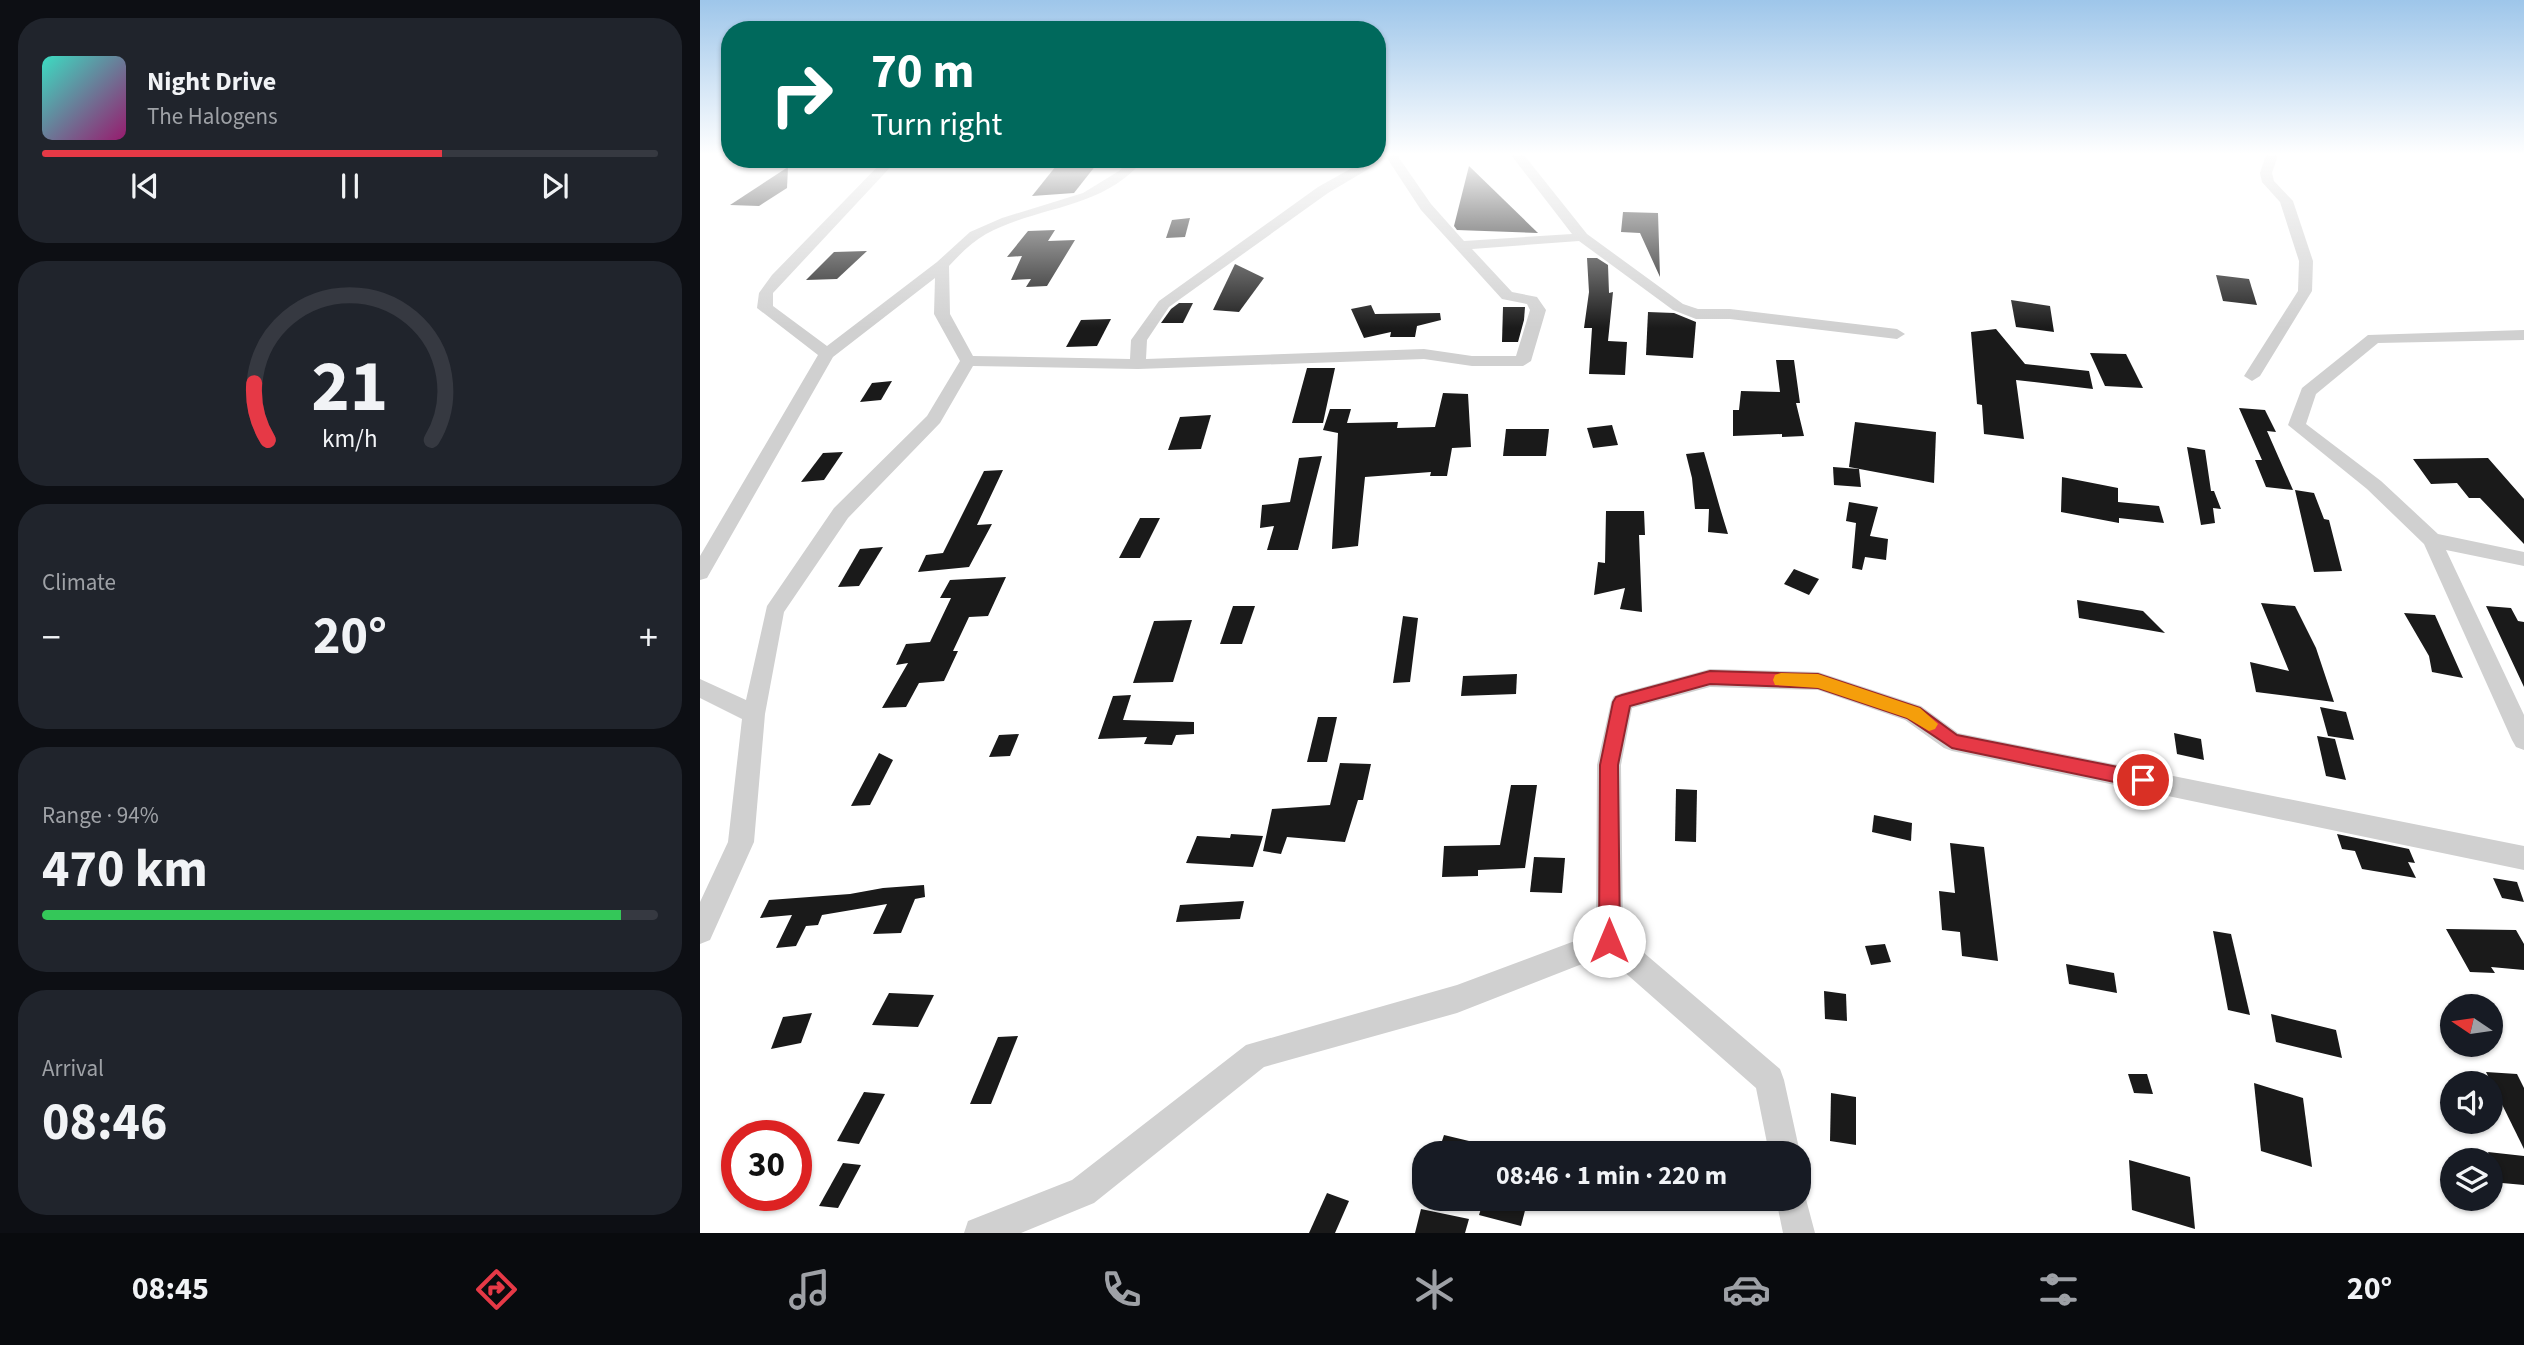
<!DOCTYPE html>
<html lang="en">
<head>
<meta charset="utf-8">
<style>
  :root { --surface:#171b24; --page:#20242c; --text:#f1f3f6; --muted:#9ea1a6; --line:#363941; --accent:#e63946 }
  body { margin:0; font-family:"Source Sans 3",sans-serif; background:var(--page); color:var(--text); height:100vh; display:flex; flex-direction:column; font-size:26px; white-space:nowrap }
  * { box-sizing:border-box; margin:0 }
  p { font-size:23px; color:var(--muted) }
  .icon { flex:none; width:38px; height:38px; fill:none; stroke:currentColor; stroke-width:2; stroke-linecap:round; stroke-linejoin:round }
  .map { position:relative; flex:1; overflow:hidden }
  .sheet { display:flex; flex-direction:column; gap:18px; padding:18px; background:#0d0f14; width:700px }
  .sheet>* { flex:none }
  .banner { position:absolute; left:21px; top:21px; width:665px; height:147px; border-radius:28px; box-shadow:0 2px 5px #0004; background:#00695c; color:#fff; overflow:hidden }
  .needle { width:46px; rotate:283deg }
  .buttons { position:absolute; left:1740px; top:994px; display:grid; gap:14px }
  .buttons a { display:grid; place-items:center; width:63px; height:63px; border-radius:50%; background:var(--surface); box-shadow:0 2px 5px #0004; font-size:35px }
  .speed { position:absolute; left:21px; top:1120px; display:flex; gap:14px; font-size:35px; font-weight:700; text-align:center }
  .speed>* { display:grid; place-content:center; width:91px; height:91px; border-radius:50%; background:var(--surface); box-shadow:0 2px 5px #0004; line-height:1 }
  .speed .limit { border:10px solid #d22; background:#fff; color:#111 }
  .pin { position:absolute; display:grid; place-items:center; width:60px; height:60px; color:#fff; margin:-30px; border:4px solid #fff; border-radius:50%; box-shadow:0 2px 7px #0007 }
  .me { position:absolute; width:77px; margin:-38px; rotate:0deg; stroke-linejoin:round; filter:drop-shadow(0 0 5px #0008) }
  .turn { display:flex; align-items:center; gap:24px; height:147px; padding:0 35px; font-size:32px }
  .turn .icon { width:91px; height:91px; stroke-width:2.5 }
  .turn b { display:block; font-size:49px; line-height:60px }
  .big { font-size:52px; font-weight:700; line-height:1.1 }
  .sheet .widget { flex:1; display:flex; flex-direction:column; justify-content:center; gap:10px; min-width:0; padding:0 24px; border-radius:28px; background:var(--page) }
  .sheet .dial { align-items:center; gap:0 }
  .dial svg { height:182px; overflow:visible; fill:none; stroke:var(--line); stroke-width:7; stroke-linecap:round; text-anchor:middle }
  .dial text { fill:var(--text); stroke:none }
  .song { display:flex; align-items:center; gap:21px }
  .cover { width:84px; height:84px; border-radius:10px; background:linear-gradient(135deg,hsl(170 70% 55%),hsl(320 70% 35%)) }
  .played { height:7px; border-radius:4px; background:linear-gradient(90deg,var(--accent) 65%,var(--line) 65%) }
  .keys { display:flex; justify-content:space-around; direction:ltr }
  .heat { display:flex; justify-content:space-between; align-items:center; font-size:38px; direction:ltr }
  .charge { height:10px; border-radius:5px; background:linear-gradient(90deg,#34c759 94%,var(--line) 0) }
  .trip { position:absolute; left:712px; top:1141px; width:399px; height:70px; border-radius:28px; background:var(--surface); box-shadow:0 2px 5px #0004; font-weight:700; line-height:70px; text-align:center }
  .dock { display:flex; height:112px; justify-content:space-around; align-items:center; background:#090b0e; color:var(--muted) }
  .dock .icon { width:49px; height:49px }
  .dock .active { color:var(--accent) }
  .dock b { font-size:32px; color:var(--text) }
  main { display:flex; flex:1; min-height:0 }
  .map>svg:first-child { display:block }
  .building { fill:#1a1a1a }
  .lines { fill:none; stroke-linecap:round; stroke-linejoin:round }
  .street { fill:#d0d0d0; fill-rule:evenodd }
  .route { fill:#e63946; stroke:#96252e; stroke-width:2 }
  .slow { fill:#f59e0b }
</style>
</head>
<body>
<main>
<section class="sheet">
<div class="widget">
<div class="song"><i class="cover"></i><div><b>Night Drive</b><p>The Halogens</p></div></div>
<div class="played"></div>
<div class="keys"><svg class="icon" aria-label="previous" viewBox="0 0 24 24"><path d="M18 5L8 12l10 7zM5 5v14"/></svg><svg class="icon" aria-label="pause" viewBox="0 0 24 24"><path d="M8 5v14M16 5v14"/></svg><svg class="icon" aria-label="next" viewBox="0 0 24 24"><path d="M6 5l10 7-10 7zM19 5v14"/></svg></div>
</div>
<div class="widget dial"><svg viewBox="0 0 100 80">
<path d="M14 69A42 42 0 1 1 86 69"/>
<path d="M14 69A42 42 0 0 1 8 44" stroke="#e63946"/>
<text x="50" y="56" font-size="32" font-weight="700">21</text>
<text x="50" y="72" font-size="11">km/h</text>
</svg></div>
<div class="widget"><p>Climate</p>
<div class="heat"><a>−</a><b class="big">20°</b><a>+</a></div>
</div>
<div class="widget"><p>Range · 94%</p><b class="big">470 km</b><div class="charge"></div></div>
<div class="widget"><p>Arrival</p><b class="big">08:46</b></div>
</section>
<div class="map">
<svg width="1824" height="1233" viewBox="0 0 1824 1233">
  <rect width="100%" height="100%" fill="#fff"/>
  <!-- building -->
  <g class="building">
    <path d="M400,160L374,193L332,196L360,161Z"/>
    <path d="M769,166L838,233L757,230L754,226Z"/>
    <path d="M88,167L87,188L59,206L30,205Z"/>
    <path d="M923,212L958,213L960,277L940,233L921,232Z"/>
    <path d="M490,218L485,237L466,238L472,220Z"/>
    <path d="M355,230L348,241L375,240L347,286L326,287L331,279L311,280L322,256L307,257L328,231Z"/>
    <path d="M167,251L137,279L106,280L134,252Z"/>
    <path d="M887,258H897L908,265L909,293L913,292L908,341L927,342L925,375L889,374L892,328H884L889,292Z"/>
    <path d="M535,264L564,278L539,312L513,310Z"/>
    <path d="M1516,275L1549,279L1557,305L1523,301Z"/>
    <path d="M1311,300L1350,306L1354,332L1316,327Z"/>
    <path d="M479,303H493L483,323H461L471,309Z"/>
    <path d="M671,305L675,314L740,313L741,320L717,326L715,337H690L691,332L664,338L651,309Z"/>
    <path d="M803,307H825L824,320L818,342H802Z"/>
    <path d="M948,312L974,313L996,322L993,358L946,355Z"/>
    <path d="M411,319L397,346L366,347L381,320Z"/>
    <path d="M1296,329L1325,364L1389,371L1393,389L1316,380L1324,439L1284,434L1282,405L1277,404L1271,332Z"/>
    <path d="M1390,353L1426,354L1443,388L1405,386Z"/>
    <path d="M1076,360H1094L1100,403H1096L1104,436L1082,437V434L1033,436V410H1039L1041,391L1080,392Z"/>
    <path d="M607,368H635L623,423H592Z"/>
    <path d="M192,381L181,400L160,402L172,383Z"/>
    <path d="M743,393L768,394L771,447L752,448L747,476H730L731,472L665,477L658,546L632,549L638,433L623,430L630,409H651L647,423L698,422L697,428L735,427Z"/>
    <path d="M1539,408L1565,410L1576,432L1567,431L1593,490L1566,487L1555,460H1562Z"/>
    <path d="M511,415L501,449L468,450L480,417Z"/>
    <path d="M1155,422L1236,432L1234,483L1149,467Z"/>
    <path d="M912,425L918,445L893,448L887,428Z"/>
    <path d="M806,429H849L846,456H803Z"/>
    <path d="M1487,447L1505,450L1511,491H1514L1521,509L1513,508L1515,523L1501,525Z"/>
    <path d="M143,452L124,480L101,482L123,453Z"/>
    <path d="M1004,452L1020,508L1028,534L1008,532L1009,509H995L992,478L986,454Z"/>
    <path d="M622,456L598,550H567L574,526L560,528L562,505L590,502L599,458Z"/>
    <path d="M1788,458L1824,499V544L1780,498H1769L1757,483L1731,484L1713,459Z"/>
    <path d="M1133,467L1159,469L1161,487L1134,485Z"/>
    <path d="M303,470L277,525L292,524L269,567L218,572L226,555L243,553L284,471Z"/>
    <path d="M1362,477L1418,488V502L1459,506L1464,523L1419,518V523L1361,512Z"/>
    <path d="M1595,490L1614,493L1624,519L1629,520L1642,571L1614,572Z"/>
    <path d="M1149,502L1178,507L1170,536L1188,539L1186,560L1165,557L1162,570L1152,568L1156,523L1146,521Z"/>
    <path d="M906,511H944L945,535H939L942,612L920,609L925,588L894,595L898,562L905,563Z"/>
    <path d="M440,518H460L440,558H419Z"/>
    <path d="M183,547L159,586L138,587L160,549Z"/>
    <path d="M1094,569L1119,579L1109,595L1084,584Z"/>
    <path d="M306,577L288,616L269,617L253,651H258L244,681L219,683L206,707L182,708L208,663L196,665L206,644L230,642L251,598H240L250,580Z"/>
    <path d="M1377,600L1443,611L1465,633L1379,618Z"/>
    <path d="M1561,603L1595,606L1616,648L1634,702L1556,692L1550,662L1589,671Z"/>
    <path d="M533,606H555L542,644H520Z"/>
    <path d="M1786,606L1811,608L1818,621L1824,622V687Z"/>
    <path d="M1704,613L1735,615L1763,678L1732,672L1729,656Z"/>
    <path d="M703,616L718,618L710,682L693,683Z"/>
    <path d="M492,620L473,682L433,683L454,621Z"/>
    <path d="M817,674L816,694L761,696L763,676Z"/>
    <path d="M431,695L423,720L494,722V734L476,735L472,745L444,744L447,737L398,739L413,696Z"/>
    <path d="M1620,707L1646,712L1654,740L1628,736Z"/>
    <path d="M618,717H637L627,762H607Z"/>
    <path d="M1474,733L1501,739L1504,760L1477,754Z"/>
    <path d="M319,734L310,756L289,757L299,735Z"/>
    <path d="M1617,736L1635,739L1646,780L1626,776Z"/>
    <path d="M179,753L193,760L170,805L151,806Z"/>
    <path d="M640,763L671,764L663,800H658L645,842L587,837L581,854L563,851L572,809L630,805Z"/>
    <path d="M811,785H837L825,868L778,870V876L742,877L744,846L800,845Z"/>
    <path d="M976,789L997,790L996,842L975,841Z"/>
    <path d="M1174,815L1212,823L1211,841L1172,832Z"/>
    <path d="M531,834L563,836L553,867L486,863L497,836L530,838Z"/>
    <path d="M1637,834L1709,849L1715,863L1708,862L1716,878L1662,869L1655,851L1642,849Z"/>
    <path d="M1250,843L1284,847L1298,961L1262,956L1260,932L1242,930L1239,891L1255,893Z"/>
    <path d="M834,857L865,858L862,893L830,892Z"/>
    <path d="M1793,878L1817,882L1824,902L1802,898Z"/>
    <path d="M224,885L225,897L215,899L201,933L173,934L187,904L122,915L118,925L106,926L96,946L76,948L92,915L60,918L69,900L150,894L183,888Z"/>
    <path d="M544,901L540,919L476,922L480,905Z"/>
    <path d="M1746,929L1816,930L1824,944V970L1791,967L1795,973L1770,972Z"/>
    <path d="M1513,931L1531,934L1550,1015L1528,1010Z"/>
    <path d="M1185,944L1191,962L1171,965L1165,946Z"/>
    <path d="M1366,964L1414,973L1417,993L1369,984Z"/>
    <path d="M1124,991L1146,994L1147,1021L1125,1019Z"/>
    <path d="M189,993L234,995L218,1027L172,1025Z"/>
    <path d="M112,1013L101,1043L71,1049L83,1017Z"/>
    <path d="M1571,1014L1636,1030L1642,1058L1576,1042Z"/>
    <path d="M318,1036L291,1104H270L298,1037Z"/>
    <path d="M1786,1072L1817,1074L1824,1088V1149Z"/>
    <path d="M1428,1074H1447L1453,1094L1434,1093Z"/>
    <path d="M1554,1083L1603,1098L1612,1167L1561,1151Z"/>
    <path d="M164,1092L185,1094L159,1144L137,1141Z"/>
    <path d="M1131,1093L1156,1097V1145L1130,1141Z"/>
    <path d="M744,1135L794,1147L793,1153H738Z"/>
    <path d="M1788,1152L1824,1156V1185L1802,1183Z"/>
    <path d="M1429,1160L1490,1177L1495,1229L1432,1210Z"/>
    <path d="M143,1163L161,1165L138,1208L119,1206Z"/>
    <path d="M627,1193L649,1201L635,1233H609Z"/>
    <path d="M784,1199H828L821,1226L779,1215Z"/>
    <path d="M721,1209L769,1219L765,1233H715Z"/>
  </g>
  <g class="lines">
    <!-- street -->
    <g class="street">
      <path d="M677,155H697L731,204L764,241L872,234L811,155H824L887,234L983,304L998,309H1030L1197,329L1205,334L1197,339L1030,319H996L973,310L879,241L772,249L812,292L837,297L846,310L831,361L823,366H772L724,359L438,369L273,366L240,423L148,518L84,612L65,714L54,842L10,940L0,944V902L28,842L42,719L0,698V679L46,700L67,606L134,508L227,416L260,361L234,314L235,278L133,357L7,578L0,580V556L118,355L57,308L59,293L72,275L185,159H198L73,293V306L127,346L237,262L270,232L302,218L383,193L419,171L431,159H444C403,210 339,205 286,234C272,242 260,254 249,266L250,314L273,356L430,359L431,340L459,301L618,187L668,159H677ZM687,158L721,210L802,299L827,304L830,310L816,356H772L724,349L446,359L447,340L469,307L628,193Z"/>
      <path d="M1566,155H1578L1572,173L1574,181L1593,201L1613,261L1612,291L1560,376L1552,381L1544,376L1598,291L1599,261L1580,202L1562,182L1560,173Z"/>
      <path d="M1824,330V340L1678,343L1616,394L1606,424L1681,481L1738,534L1824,552V566L1746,550L1824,715V750L1816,747L1812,740L1724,544L1667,489L1588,425L1602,388L1668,335Z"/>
      <path d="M1010,669L1118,672L1221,706L1258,733L1824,846V870L1252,751L1244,748L1205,720L1118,690L1010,687L932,708L921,765L923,935L1080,1069L1084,1080L1100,1153L1099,1154L1069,1153L1056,1088L905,955L757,1013L564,1067L394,1203L321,1233H264L268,1221L372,1180L546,1045L757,985L896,933L897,765L911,702L914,696L922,693Z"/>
      <path d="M1099,1186L1103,1188L1115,1233H1083L1076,1199H1099Z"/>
    </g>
  </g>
  <!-- sky -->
  <linearGradient id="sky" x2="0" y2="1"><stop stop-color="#9ec6ea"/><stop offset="0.47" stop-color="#fff"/><stop offset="1" stop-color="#fff" stop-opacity="0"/></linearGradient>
  <rect width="1824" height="328" fill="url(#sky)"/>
  <!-- route -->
  <path class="route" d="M1010,671L1118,674L1220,708L1257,735L1443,772L1449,774L1452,780L1449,785L1443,788L1252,748L1207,718L1118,688L1010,684L930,706L918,765L920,941L917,948L909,951L902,948L899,941L900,765L913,702L916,697L922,695Z"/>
  <!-- slow -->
  <path class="slow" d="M1081,673L1118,674L1220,708L1238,724L1235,729L1229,731L1207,718L1118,688L1075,685L1073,680L1075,675Z"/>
</svg>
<div class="buttons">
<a><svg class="needle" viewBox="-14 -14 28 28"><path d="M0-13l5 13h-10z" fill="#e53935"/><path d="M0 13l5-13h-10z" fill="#9ea1a6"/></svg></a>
<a><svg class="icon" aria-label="sound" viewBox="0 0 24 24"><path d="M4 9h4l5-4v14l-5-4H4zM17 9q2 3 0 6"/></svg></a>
<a><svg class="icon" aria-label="layers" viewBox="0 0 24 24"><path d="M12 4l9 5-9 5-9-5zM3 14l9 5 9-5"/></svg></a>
</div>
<div class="speed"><div class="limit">30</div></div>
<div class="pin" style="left:1443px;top:780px;background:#d93025"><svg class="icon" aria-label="arrive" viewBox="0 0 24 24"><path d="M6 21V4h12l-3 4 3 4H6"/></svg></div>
<svg class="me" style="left:909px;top:941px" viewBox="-20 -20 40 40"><circle r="19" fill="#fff"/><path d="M0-13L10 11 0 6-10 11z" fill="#e63946"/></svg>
<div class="trip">08:46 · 1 min · 220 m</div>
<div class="banner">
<div class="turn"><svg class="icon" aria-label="right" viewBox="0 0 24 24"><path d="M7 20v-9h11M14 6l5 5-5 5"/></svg><div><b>70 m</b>Turn right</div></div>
</div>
</div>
</main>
<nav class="dock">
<b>08:45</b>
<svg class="icon active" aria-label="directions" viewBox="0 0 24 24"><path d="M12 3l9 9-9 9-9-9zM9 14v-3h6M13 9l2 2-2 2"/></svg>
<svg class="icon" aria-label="music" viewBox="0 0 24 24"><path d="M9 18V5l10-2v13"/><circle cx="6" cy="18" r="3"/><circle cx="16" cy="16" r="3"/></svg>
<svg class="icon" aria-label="phone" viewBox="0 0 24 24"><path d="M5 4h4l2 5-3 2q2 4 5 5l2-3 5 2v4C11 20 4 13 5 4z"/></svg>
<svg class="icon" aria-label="climate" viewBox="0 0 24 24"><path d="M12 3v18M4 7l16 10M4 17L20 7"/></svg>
<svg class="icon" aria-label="car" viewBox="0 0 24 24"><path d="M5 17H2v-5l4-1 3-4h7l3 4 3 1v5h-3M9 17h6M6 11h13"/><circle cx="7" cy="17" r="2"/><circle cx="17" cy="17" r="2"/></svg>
<svg class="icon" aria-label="filters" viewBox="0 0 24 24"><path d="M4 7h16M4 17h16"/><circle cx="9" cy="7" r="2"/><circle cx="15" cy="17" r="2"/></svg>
<b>20°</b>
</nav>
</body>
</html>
